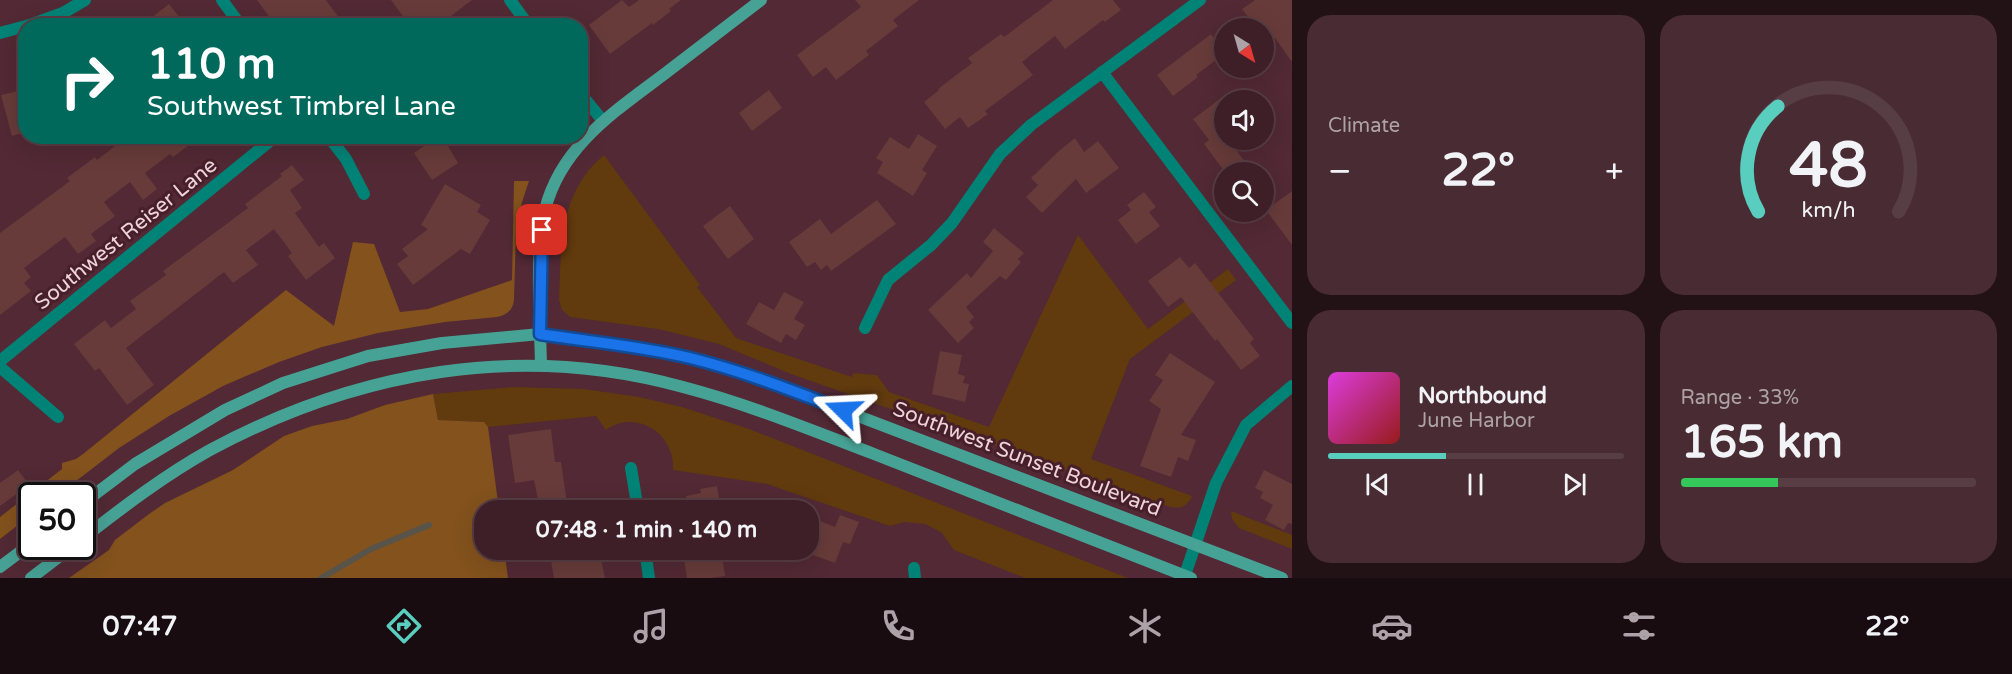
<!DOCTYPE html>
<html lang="en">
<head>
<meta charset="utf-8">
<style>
  :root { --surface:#3e1f27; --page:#492c33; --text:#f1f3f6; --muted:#ada2a7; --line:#573d44; --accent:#59cebf }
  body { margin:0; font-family:"Varela Round",sans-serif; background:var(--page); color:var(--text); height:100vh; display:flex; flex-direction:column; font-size:22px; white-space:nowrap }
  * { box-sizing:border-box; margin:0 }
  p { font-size:20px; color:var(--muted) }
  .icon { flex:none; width:33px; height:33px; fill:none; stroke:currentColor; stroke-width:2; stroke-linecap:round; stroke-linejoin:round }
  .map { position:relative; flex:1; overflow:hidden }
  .drawer { display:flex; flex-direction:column; gap:15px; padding:15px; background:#221115; width:720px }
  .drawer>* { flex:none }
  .banner { position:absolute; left:18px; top:18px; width:570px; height:126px; border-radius:24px; box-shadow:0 6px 24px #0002,0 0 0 2px var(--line); background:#00695c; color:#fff; overflow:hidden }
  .needle { width:39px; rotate:143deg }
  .tools { position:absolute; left:1214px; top:18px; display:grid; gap:12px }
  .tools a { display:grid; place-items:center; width:60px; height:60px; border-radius:50%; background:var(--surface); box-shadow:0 6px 24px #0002,0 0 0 2px var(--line); font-size:30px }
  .speed { position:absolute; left:18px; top:482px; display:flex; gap:12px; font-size:30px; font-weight:700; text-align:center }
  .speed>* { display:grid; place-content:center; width:78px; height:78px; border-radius:50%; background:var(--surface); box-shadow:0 6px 24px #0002,0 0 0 2px var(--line); line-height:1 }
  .speed .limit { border:3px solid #111; border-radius:9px; background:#fff; color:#111 }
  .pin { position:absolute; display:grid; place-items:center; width:51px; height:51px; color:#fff; margin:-26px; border-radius:12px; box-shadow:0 3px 9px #0006 }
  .me { position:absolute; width:66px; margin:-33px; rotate:291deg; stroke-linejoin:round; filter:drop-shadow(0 0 4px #0008) }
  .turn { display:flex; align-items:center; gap:21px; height:126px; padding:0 30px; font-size:27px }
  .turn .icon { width:78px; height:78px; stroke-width:2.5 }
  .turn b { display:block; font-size:42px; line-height:51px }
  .big { font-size:45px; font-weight:800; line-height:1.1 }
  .drawer .card { flex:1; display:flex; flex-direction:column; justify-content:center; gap:9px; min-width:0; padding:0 21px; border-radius:24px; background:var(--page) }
  .drawer .dial { align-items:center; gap:0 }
  .dial svg { height:156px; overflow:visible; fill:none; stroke:var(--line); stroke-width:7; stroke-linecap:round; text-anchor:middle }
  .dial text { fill:var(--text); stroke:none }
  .song { display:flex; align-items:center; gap:18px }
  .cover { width:72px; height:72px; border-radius:9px; background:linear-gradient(135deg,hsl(300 70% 55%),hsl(0 70% 35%)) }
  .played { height:6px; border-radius:3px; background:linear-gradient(90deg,var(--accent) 40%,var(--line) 40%) }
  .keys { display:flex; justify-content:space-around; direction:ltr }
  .heat { display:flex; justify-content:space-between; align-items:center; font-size:33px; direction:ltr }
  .charge { height:9px; border-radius:4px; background:linear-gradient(90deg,#34c759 33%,var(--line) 0) }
  .drawer .tiles { flex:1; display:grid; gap:15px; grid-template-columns:repeat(2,1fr) }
  .trip { position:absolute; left:474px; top:500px; width:345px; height:60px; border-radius:24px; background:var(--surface); box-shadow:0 6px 24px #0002,0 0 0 2px var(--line); font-weight:800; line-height:60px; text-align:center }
  .dock { display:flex; height:96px; justify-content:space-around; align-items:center; background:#190c10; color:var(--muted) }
  .dock .icon { width:42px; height:42px }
  .dock .current { color:var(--accent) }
  .dock b { font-size:27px; color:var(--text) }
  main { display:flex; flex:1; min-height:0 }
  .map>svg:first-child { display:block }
  .green { fill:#613a0e }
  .forest { fill:#83521d }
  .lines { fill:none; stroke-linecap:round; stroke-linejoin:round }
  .stream { stroke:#58544a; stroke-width:6 }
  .building { fill:#673b39 }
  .street { stroke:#008377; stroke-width:12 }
  .secondary { stroke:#47a296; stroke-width:12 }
  .route-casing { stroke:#114b97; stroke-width:15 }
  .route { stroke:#1a73e8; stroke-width:10 }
  .labels { text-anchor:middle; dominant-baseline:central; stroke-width:6; stroke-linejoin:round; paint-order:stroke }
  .street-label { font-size:21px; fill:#eed3d9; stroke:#471f2a }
</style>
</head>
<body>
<main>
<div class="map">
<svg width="1292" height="578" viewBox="0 0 1292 578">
  <rect width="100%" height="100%" fill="#522934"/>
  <!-- green -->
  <g class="green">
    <path d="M604,155L700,285L697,287L736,338L852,377L853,373L877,375L889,392L989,427L1078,235L1148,329L1228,269L1236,280L1130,359L1091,459L1192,496C1188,506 1181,509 1170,507L791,374L719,344L658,329L570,317L562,310L559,300C561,247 559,192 604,155Z"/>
    <path d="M513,387L584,389L639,397L682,407L749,429L1128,578H1025L954,550L941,532L925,524L904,522L890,526L767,484L673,470C673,464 673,457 670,451C661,425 629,413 606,430L596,416L488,427L484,422L438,420L433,394Z"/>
    <path d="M1231,511L1292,535V549L1239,528L1232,519Z"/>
  </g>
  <!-- forest -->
  <g class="forest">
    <path d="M514,181H529L522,202L516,232L514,300C513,310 507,315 497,317L445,322L378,333L322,347L279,362L223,386L169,416L119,448L58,495H32L31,515L0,539V517L62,469V463L76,459L83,454L286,290L334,326L353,242L374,244L400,312L428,309L512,280Z"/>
    <path d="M433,394L438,420L484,422L488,427L499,510H484V549H504L508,578H69L109,550L115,540L149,514L165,503L233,470L284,436L312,426L347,419L385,405Z"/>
  </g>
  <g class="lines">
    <!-- stream -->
    <path class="stream" d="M321,578L371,549L429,525"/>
  </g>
  <!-- building -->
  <g class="building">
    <path d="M257,0H326L345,26H276Z"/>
    <path d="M391,0H472L438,26H410Z"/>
    <path d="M622,0L629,7L639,0H681L669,9L671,11L653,25L652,23L610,54L589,25Z"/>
    <path d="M855,0H919L893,20L898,26L866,51L869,55L836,80L826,67L813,77L797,55L861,7Z"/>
    <path d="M1053,0H1113L1121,10L1105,22L1103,20L1065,49L1055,36L1022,62L1033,75L985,111L988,114L968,128L960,117L945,129L924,102L939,90L938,89L972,63L968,58L1001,34L1004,37Z"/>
    <path d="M1255,0H1292V62L1275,38L1273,40L1260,23L1255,26L1242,9Z"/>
    <path d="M169,4L186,26H141Z"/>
    <path d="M1211,34L1224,54L1196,75L1198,77L1173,96L1157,75Z"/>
    <path d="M26,89V132L12,136L1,95Z"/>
    <path d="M769,90L782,108L752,131L739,113Z"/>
    <path d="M1224,96V140H1248L1235,149L1253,172H1225L1204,144L1209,140L1193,119Z"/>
    <path d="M918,134L937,146L922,170L927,173L913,196L877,173L883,162L876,158L890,137L909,149Z"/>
    <path d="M128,136H201L173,157L170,154L145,173L157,189L143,200L130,182L104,202L115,216L91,234L96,241L78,254L65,237L24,268L31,277L24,283L31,291L0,315V233L70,181L67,178L95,157L97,160Z"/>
    <path d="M439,136H442L458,163L432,180L414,153Z"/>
    <path d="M1075,138L1084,152L1098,141L1119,168L1086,193L1076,179L1042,213L1026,197L1038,185L1031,178L1060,150Z"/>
    <path d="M292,165L304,180L290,190L302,208L295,213L319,247L324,243L335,258L306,280L288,256L292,253L274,229L246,250L258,265L233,283L224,272L126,348L154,385L127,405L99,368L95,371L74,344L105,320L111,328L136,309L130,301L166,275L163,271L248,208L245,204L282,176L280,174Z"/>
    <path d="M445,184L481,205L477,212L490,220L470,254L461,249L413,285L397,264L408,256L402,249L428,229L421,225Z"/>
    <path d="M1292,191V245L1266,210Z"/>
    <path d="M1144,192L1156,207L1149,212L1160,226L1136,244L1118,220L1131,210L1127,205Z"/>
    <path d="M877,200L896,224L831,271L827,265L821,270L815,262L807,267L789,242L820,219L831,234Z"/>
    <path d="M730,206L754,239L728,259L703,226Z"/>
    <path d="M994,228L1024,253L1018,259L1021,262L1006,280L1000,276L966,307L974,317L969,322L974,328L958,343L928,310L967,273L971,278L993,251L983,242Z"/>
    <path d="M1180,257L1189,268L1195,263L1254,339L1250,343L1260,356L1241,370L1217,339L1215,341L1181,297L1168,307L1148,281Z"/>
    <path d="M784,292L804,302L794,319L805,325L796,340L786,334L781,343L746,324L759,302L774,310Z"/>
    <path d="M940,351L962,355L958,374L965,376L963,383L969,384L965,402L932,394Z"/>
    <path d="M1170,353L1215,382L1181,435L1196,440L1188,461L1178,457L1171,477L1140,466L1161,409L1149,401L1163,380L1155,375Z"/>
    <path d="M551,429L555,462H561L568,510H540L534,480L515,483L508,435Z"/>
    <path d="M18,470L29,485L0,506V483Z"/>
    <path d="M1264,470L1292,484V524L1288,523L1284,530L1265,520L1273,505L1260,498L1263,492L1255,488Z"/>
    <path d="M717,486L721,510H688L686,496L701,493L700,489Z"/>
    <path d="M840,515L859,522L850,544L843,542L835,563L805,552L806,549H808V542L817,520L835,527Z"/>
    <path d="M549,549H599L605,578H554Z"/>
    <path d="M698,549H721L725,576L711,578H687L683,551Z"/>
  </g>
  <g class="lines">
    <!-- street -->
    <g class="street">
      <path d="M222,0L241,26"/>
      <path d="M510,0L529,26"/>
      <path d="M27,26L63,13L85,0"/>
      <path d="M0,33L26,26"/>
      <path d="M1102,72L1292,323"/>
      <path d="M580,93L603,121"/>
      <path d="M328,136L346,159L364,194"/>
      <path d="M865,328L888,280L931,245L952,223L1000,154L1031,125L1200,0"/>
      <path d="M0,361L276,136"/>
      <path d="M0,367L58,417"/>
      <path d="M631,468L638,510"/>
      <path d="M645,549L649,578"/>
      <path d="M914,568L915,578"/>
      <path d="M1184,578L1216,483L1246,425L1292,386"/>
    </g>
    <!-- secondary -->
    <g class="secondary">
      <path d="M541,365C540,318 535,254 545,210C561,145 617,110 667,72C698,48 730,24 761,0"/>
      <path d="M82,504L135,464L225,410L283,383L368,356L442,343L540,334L665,352L748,374L1282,578"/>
      <path d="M82,539C123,507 165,475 210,450C357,371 520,342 683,387C748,404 811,430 874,454C980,495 1086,536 1191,578"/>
      <path d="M0,567L32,543"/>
      <path d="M31,578L73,546"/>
    </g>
  </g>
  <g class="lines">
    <!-- route casing -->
    <g class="route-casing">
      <path id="route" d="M542,230L540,334C590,342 641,346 690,358C743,371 793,391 843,410"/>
    </g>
    <!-- route -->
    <use href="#route" class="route"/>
  </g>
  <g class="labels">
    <!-- street labels -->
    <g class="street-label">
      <text transform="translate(126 234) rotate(-39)">Southwest Reiser Lane</text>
      <text transform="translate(1027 459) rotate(21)">Southwest Sunset Boulevard</text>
    </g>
  </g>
</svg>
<div class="tools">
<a><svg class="needle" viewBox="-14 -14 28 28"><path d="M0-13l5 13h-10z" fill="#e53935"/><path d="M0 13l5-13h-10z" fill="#ada2a7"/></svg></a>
<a><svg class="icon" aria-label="sound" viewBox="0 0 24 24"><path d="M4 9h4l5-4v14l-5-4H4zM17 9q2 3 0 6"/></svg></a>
<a><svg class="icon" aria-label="search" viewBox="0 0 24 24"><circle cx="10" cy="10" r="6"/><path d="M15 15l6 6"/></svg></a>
</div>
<div class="speed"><div class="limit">50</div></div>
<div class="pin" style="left:542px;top:230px;background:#d93025"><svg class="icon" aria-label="arrive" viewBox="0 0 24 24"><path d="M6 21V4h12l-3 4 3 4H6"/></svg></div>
<svg class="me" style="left:843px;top:410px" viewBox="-20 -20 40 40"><path d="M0-17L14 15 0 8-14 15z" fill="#1a73e8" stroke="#fff" stroke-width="4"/></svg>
<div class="trip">07:48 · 1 min · 140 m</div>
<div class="banner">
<div class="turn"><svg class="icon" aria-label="right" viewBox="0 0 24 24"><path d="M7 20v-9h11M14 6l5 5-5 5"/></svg><div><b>110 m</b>Southwest Timbrel Lane</div></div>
</div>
</div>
<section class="drawer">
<div class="tiles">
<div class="card"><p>Climate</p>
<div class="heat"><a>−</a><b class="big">22°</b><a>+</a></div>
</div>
<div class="card dial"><svg viewBox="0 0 100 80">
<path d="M14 69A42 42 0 1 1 86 69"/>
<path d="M14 69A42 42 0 0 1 24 15" stroke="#59cebf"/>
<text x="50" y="56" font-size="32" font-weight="700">48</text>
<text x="50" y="72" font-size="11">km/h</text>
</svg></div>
<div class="card">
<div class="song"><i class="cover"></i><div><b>Northbound</b><p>June Harbor</p></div></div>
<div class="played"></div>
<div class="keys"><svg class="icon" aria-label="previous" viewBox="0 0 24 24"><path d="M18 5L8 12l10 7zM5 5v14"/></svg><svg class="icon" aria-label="pause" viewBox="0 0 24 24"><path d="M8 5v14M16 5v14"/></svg><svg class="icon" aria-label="next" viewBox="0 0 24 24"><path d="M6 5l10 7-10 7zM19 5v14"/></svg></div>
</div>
<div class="card"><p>Range · 33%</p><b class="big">165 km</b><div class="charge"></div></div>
</div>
</section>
</main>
<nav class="dock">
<b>07:47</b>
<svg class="icon current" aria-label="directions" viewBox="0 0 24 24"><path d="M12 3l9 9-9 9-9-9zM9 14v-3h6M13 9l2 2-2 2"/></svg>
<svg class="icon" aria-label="music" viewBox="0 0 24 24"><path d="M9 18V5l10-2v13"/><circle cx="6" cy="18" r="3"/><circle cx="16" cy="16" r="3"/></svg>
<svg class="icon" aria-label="phone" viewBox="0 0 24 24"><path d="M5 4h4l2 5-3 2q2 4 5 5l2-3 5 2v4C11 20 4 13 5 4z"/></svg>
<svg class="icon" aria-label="climate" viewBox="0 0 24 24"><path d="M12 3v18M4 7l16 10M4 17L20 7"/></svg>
<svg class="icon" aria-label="car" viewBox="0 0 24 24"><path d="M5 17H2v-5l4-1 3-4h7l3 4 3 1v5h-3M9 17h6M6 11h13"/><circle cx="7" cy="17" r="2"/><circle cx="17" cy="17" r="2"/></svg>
<svg class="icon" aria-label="filters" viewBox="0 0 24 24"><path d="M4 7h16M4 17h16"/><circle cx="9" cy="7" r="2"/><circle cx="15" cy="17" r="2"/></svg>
<b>22°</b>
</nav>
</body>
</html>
